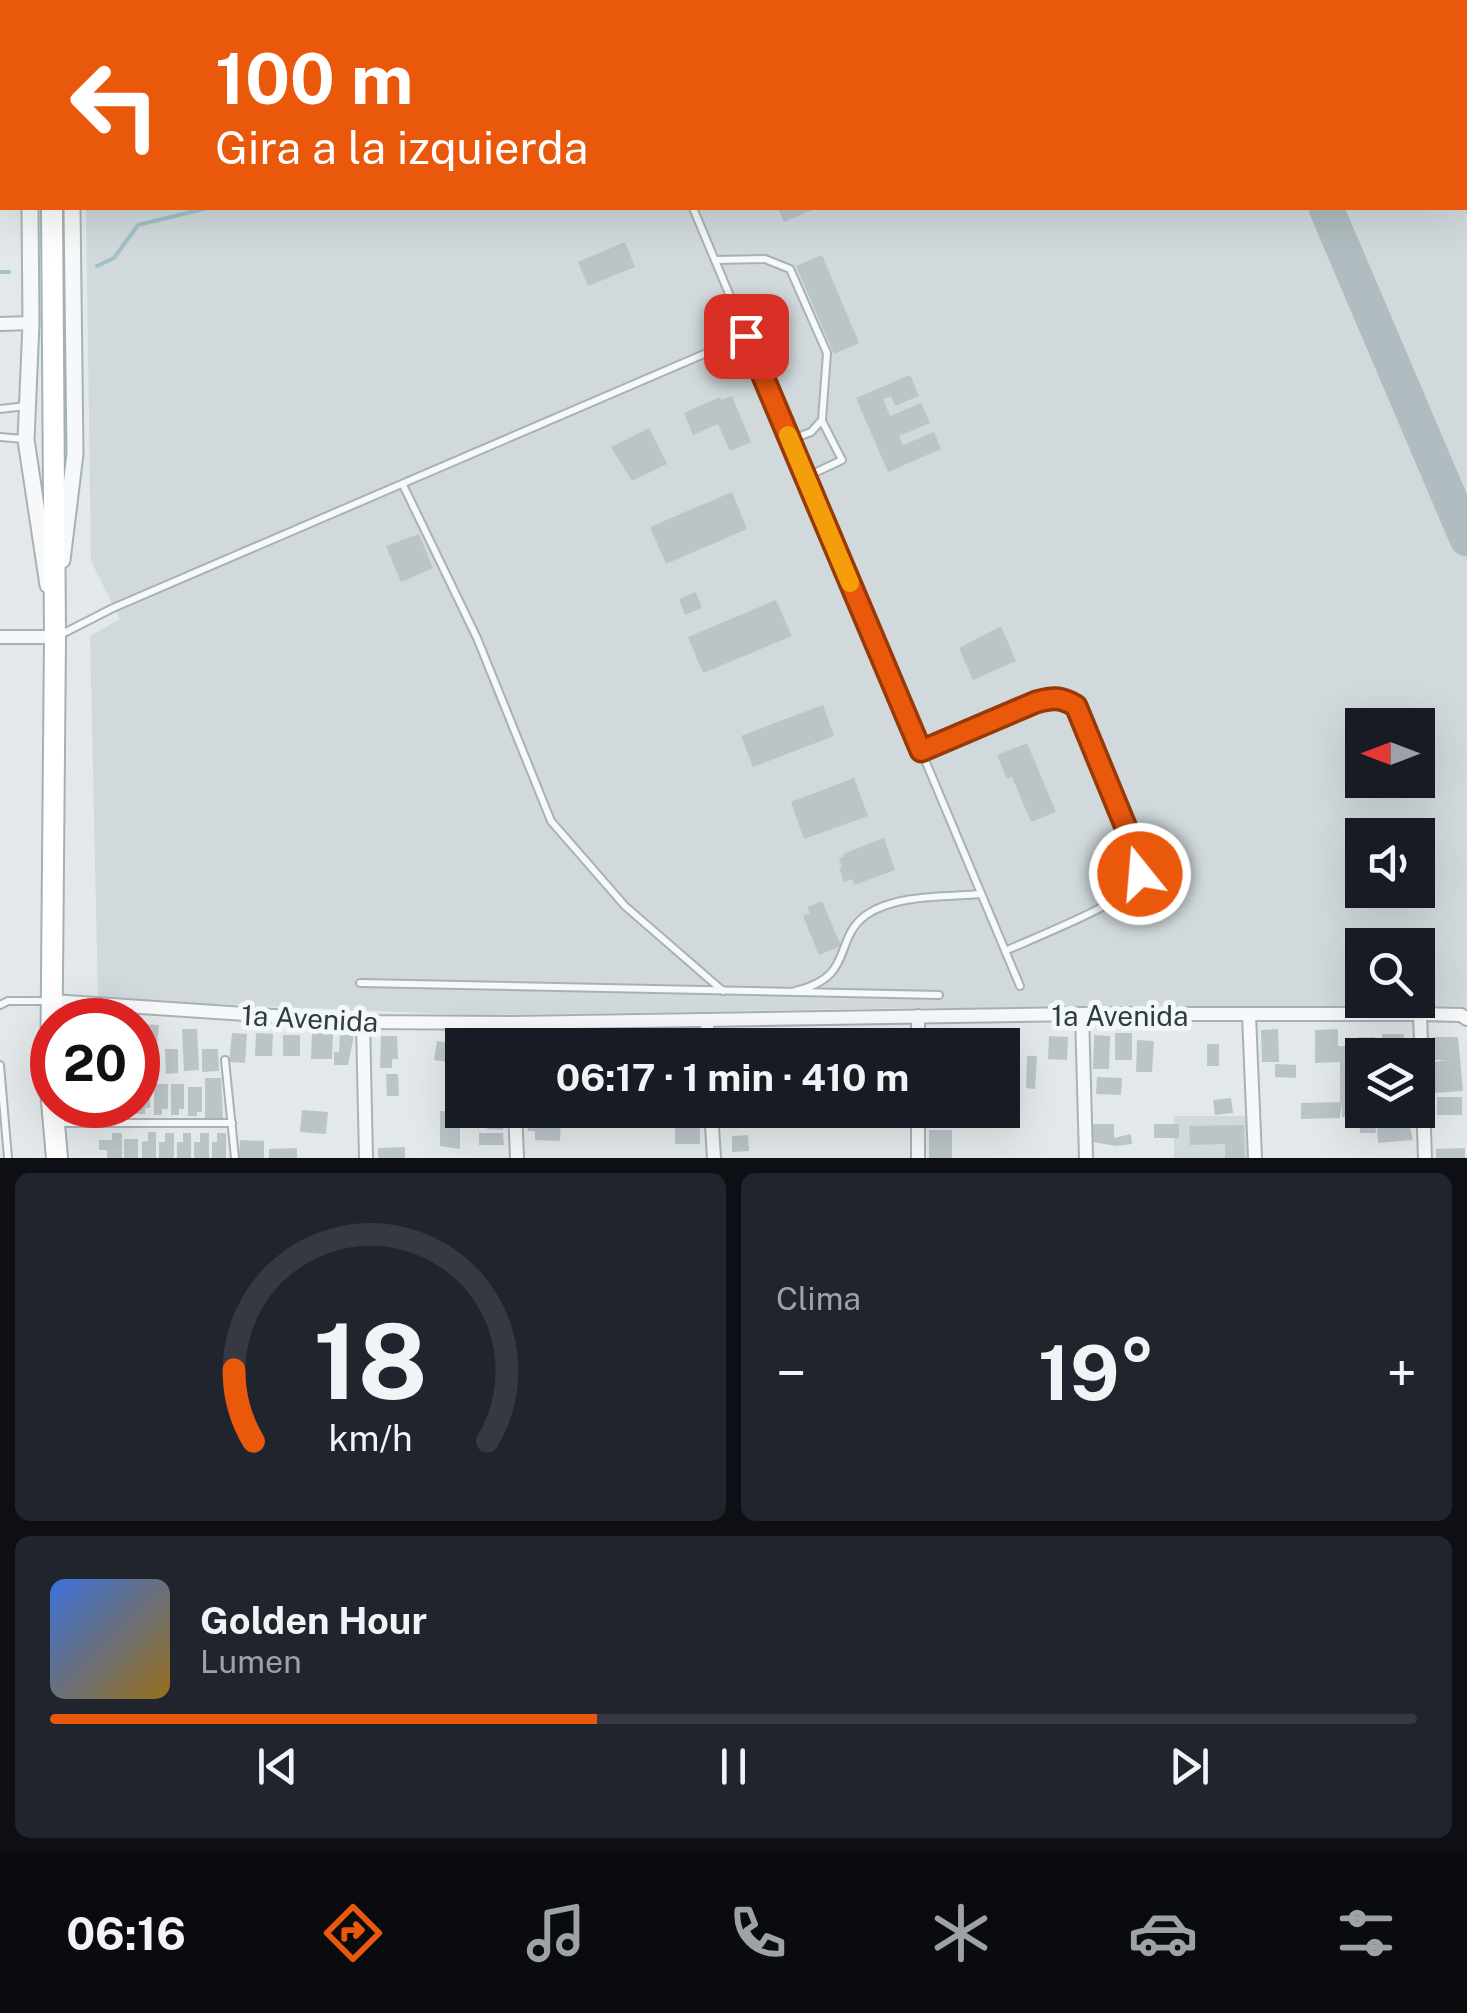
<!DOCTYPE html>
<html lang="es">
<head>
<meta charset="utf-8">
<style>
  :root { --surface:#171b24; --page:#20242c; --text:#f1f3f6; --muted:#9ea1a6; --line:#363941; --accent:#ea580c }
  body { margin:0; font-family:"Public Sans",sans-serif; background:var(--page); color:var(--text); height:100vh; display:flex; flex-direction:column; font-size:38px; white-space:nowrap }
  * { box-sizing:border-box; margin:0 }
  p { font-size:32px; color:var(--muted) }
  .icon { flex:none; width:55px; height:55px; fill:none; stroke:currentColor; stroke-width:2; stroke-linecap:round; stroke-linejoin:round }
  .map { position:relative; height:1158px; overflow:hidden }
  .details { display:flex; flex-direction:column; gap:15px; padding:15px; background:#0d0f14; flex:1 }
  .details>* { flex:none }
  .hud { position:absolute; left:0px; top:0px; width:1468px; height:210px; box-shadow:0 10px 40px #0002; background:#ea580c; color:#fff; overflow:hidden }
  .needle { width:65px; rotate:270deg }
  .controls { position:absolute; left:1345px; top:708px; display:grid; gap:20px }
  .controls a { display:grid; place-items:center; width:90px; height:90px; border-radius:0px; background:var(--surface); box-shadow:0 10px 40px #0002; font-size:50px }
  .speed { position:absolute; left:30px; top:998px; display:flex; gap:20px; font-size:50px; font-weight:700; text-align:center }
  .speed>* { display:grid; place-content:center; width:130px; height:130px; border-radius:50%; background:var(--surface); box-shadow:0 10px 40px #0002; line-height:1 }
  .speed .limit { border:15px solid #d22; background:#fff; color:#111 }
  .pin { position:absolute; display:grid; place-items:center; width:85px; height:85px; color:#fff; margin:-42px; border-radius:20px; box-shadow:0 5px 15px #0006 }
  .me { position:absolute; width:110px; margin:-55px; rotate:343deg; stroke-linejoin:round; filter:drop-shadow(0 0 8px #0008) }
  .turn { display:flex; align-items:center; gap:35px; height:210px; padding:0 50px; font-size:45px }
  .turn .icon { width:130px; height:130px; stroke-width:2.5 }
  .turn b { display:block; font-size:70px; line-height:85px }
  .big { font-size:75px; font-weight:700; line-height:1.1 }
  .details .tile { flex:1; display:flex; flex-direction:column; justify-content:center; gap:15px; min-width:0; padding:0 35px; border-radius:15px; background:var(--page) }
  .details .dial { align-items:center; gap:0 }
  .dial svg { height:260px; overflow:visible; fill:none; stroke:var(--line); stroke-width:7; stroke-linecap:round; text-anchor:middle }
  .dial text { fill:var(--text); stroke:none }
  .song { display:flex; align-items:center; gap:30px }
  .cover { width:120px; height:120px; border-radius:15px; background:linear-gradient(135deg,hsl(220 70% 55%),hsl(40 70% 35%)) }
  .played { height:10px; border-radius:5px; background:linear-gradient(90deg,var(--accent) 40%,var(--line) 40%) }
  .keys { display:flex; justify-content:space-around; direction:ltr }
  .heat { display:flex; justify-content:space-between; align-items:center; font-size:55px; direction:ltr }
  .details .tiles { flex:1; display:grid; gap:15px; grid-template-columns:1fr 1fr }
  .tile:last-child { grid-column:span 2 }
  .trip { position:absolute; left:445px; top:1028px; width:575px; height:100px; border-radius:0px; background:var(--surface); box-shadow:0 10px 40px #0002; font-weight:700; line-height:100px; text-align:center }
  .tabs { display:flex; height:160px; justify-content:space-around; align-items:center; background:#090b0e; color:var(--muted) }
  .tabs .icon { width:70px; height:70px }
  .tabs .active { color:var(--accent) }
  .tabs b { font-size:45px; color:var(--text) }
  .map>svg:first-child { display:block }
  .built { fill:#d1d9dc; fill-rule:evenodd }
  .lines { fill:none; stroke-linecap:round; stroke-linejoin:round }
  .stream { stroke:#a0c2c8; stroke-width:4 }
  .taxiway { stroke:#b0bcbf; stroke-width:35 }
  .building { fill:#bbc4c7 }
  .service-casing { stroke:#a8b2b5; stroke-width:10 }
  .minor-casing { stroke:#a8b2b5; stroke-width:16 }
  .tertiary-casing { stroke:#a8b2b5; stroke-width:19 }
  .primary-casing { stroke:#a3b1b6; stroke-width:24 }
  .service { stroke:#f6f8f9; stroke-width:6 }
  .minor { stroke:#f6f8f9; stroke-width:12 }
  .tertiary { stroke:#f6f8f9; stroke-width:15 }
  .primary { stroke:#fff; stroke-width:20 }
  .route-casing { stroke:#983908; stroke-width:25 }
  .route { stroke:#ea580c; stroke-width:18 }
  .slow { stroke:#f59e0b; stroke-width:18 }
  .labels { text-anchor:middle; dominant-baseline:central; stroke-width:10; stroke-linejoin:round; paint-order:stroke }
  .street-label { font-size:28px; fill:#2c3c42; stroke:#f3f7f8 }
</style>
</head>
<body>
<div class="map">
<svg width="1467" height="1158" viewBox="0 0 1467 1158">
  <rect width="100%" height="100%" fill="#e3e9eb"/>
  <!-- built -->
  <g class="built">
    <path d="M82,0H1467V1010L924,1008L469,1015L98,999L90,636L120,619L91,561L86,208H1465V2ZM1362,725H1418V780H1362ZM1362,835H1418V890H1362ZM1362,945H1418V1000H1362Z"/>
    <path d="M1174,1116H1250L1251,1158H1174Z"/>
  </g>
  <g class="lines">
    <!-- stream -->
    <g class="stream">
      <path d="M97,266L114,258L138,225L207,208"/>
      <path d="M0,272H9"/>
    </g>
    <!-- taxiway -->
    <g class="taxiway">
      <path d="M1238,0L1239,2"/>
      <path d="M1326,208L1467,539"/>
    </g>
  </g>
  <!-- building -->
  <g class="building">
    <path d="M778,208H817L784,222Z"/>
    <path d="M625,242L635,267L588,286L578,262Z"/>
    <path d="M822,255L859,343L834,354L796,266Z"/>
    <path d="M910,375L919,396L895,406L891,396L883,399L890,416L921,403L930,423L899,436L903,445L934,432L941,449L888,472L856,398Z"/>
    <path d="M732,396L751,442L730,451L718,424L693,435L684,413L720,397L721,400Z"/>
    <path d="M649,428L667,464L632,481L611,447Z"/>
    <path d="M732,492L747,529L666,564L650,527Z"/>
    <path d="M419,534L433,568L401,582L386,546Z"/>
    <path d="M696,592L702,608L685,615L679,599Z"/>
    <path d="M776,600L792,636L703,673L688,637Z"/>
    <path d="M1001,626L1016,661L973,680L959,648Z"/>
    <path d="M823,705L834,736L753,767L741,736Z"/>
    <path d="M1027,743L1056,812L1031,822L1012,777L1007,779L997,755Z"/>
    <path d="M854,778L868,816L804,839L791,802Z"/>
    <path d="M884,838L895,870L854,885L852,879L844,882L839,868L842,867L839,858L844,857L843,854Z"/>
    <path d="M822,901L841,946L819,955L803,916L810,913L807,907Z"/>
    <path d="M138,1024L159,1025L157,1046L138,1045Z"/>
    <path d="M182,1029H197L199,1070L184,1071Z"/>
    <path d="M1278,1029L1279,1062H1262L1261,1030Z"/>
    <path d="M1338,1029V1046H1358V1037H1375V1055H1362V1074H1358V1062H1355V1075H1361L1357,1103L1359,1091H1362V1110H1374L1376,1133H1360L1359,1116L1342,1117V1102L1340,1118L1301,1119V1103L1340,1102V1062L1315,1063V1030Z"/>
    <path d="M312,1031L333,1032L332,1059H311Z"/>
    <path d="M232,1033L247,1034L245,1063L229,1062Z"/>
    <path d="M256,1033L273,1034L272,1056H255Z"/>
    <rect x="1115" y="1033" width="17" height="27"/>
    <path d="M340,1034L354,1035L348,1065H334V1052H339Z"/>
    <rect x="1382" y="1034" width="22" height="12"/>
    <rect x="283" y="1035" width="17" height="21"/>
    <path d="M963,1035L1000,1036L999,1045H962Z"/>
    <path d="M1094,1035L1110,1036L1109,1069H1093Z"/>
    <path d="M381,1036H397L398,1059H392V1068H380Z"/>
    <path d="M1049,1036L1068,1037L1067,1060L1048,1059Z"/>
    <path d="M1433,1037H1458L1463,1091L1434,1093L1431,1062L1448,1060H1433Z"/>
    <path d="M1137,1040L1154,1041L1152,1072H1136Z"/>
    <path d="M437,1041L452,1043L449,1062L434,1060Z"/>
    <rect x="1207" y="1044" width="12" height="22"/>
    <path d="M165,1049H178V1073L166,1074Z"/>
    <path d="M202,1049H218L219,1071L202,1072Z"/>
    <path d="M1027,1056H1037L1035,1089L1026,1088Z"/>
    <path d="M1275,1064L1296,1065V1078L1275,1077Z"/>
    <path d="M386,1074H398L399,1096H387Z"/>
    <path d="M1097,1077L1122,1078L1121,1095L1096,1094Z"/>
    <path d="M205,1078H221L223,1119H205Z"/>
    <path d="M138,1083H150V1108H145V1114H136Z"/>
    <path d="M154,1084H168V1109H162V1115H154Z"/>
    <path d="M171,1084H184V1109H179V1115H171Z"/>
    <path d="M188,1087H202V1112H197V1116H188Z"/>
    <rect x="1437" y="1097" width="25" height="18"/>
    <path d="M1231,1098L1233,1113L1215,1115L1213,1100Z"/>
    <path d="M302,1110L328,1112L326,1134L300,1132Z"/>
    <path d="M440,1111L460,1112V1149L440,1146Z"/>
    <path d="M488,1112L505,1113L503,1130L487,1129Z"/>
    <path d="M536,1116L561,1117L560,1141L535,1140V1131H528V1122H536Z"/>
    <path d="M1409,1122L1413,1140L1378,1143L1377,1125Z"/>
    <path d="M1093,1124H1114V1138L1131,1134L1132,1144L1116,1146L1093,1142Z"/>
    <rect x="1154" y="1124" width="25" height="14"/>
    <path d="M1244,1125L1245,1158H1225V1144L1190,1145L1189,1126Z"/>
    <rect x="675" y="1128" width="25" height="16"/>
    <rect x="929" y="1130" width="23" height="28"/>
    <path d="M148,1132H156V1158H142V1142L148,1141Z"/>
    <path d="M112,1133H122V1158H107V1150H99V1140H112Z"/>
    <path d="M165,1133H174V1158H159V1142H165Z"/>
    <path d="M183,1133H191V1158H177V1142H183Z"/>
    <path d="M200,1133H209V1158H194V1142H200Z"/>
    <path d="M217,1133H226V1158H212V1142H217Z"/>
    <path d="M479,1133H503L504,1145H479Z"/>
    <path d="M748,1135L749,1151L732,1152V1136Z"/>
    <rect x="124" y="1139" width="14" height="19"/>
    <path d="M240,1140L264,1141V1158H239Z"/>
    <path d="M405,1147V1158H378V1148Z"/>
    <path d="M297,1148V1158H269V1149Z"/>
    <path d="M1465,1148V1158H1436V1149Z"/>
  </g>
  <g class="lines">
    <!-- service casing -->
    <g class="service-casing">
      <g id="service">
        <path d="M605,0L606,2"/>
        <path d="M693,208L1020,986"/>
        <path d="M715,260L765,259L790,269L827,353L822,420L811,432L790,440"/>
        <path d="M0,409L26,406"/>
        <path d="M0,437L24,439"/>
        <path d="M806,477L842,460L822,421"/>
        <path d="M403,485L477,638L551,821L625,906L723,991"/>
        <path d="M60,635L113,608L746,336"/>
        <path d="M921,751L1053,698L1064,699L1076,706L1141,864C1140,872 1140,880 1134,886C1115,906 1034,938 1005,951"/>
        <path d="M360,983L939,995"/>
        <path d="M795,991C856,977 832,940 866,915C896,894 946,897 981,894"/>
        <path d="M0,1005L8,1001H48"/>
        <path d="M225,1060L235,1158"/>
        <path d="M0,1065L8,1158"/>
        <path d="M60,1123H232"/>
      </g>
    </g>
    <!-- minor casing -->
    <g class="minor-casing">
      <g id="minor">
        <path d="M0,324L31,323"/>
        <path d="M0,637H55"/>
        <path d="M52,1001L363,1022L512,1023L1082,1014H1420L1461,1015L1467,1019"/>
        <path d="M1082,1014L1086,1158"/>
        <path d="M1420,1014L1425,1158"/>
        <path d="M1249,1015L1255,1158"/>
        <path d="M918,1016V1045"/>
        <path d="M707,1020L708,1045"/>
        <path d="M363,1022L366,1158"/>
        <path d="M512,1023L513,1045"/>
        <path d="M515,1110L517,1158"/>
        <path d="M711,1110L714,1158"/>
        <path d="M918,1110V1158"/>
      </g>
    </g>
    <!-- tertiary casing -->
    <g class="tertiary-casing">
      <g id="tertiary">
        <path d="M77,0L78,2"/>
        <path d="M14,2L20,1"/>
        <path d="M0,6H2"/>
        <path d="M30,208L31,323L26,440L48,585"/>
        <path d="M62,560L75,454L72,208"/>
      </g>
    </g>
    <!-- primary casing -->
    <g class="primary-casing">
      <g id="primary">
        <path d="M50,0V2"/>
        <path d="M52,208L55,637L51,1090L57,1158"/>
      </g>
    </g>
    <!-- service -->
    <use href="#service" class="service"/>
    <!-- minor -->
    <use href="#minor" class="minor"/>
    <!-- tertiary -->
    <use href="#tertiary" class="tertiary"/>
    <!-- primary -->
    <use href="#primary" class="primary"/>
  </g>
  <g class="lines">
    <!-- route casing -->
    <g class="route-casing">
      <path id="route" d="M746,336L921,751L1036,702C1053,697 1061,697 1076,706L1141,864L1140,874"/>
    </g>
    <!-- route -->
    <use href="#route" class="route"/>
    <!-- slow -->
    <path class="slow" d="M788,435L850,583"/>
  </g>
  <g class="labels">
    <!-- street labels -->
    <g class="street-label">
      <text x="1120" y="1015">1a Avenida</text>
      <text transform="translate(310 1018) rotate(3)">1a Avenida</text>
    </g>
  </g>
</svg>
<div class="controls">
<a><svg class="needle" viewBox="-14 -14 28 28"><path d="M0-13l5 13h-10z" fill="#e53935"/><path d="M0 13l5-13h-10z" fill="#9ea1a6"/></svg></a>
<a><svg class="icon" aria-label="sound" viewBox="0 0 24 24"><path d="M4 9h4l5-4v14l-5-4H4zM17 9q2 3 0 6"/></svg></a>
<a><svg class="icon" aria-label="search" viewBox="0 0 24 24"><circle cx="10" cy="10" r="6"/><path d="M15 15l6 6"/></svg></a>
<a><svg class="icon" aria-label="layers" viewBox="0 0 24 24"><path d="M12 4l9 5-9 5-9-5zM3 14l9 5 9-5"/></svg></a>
</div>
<div class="speed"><div class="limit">20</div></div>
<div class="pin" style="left:746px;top:336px;background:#d93025"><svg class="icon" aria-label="arrive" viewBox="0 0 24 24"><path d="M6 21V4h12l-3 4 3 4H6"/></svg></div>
<svg class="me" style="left:1140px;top:874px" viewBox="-20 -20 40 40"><circle r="17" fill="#ea580c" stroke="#fff" stroke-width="3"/><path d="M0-11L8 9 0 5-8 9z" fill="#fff"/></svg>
<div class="trip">06:17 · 1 min · 410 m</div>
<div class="hud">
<div class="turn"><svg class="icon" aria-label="left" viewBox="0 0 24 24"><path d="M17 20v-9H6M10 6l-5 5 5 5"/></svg><div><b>100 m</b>Gira a la izquierda</div></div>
</div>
</div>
<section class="details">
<div class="tiles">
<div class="tile dial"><svg viewBox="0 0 100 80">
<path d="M14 69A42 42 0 1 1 86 69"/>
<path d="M14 69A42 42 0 0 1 8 47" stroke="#ea580c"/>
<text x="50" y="56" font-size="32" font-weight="700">18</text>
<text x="50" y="72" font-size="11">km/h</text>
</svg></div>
<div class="tile"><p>Clima</p>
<div class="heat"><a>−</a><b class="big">19°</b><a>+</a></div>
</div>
<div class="tile">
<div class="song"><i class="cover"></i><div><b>Golden Hour</b><p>Lumen</p></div></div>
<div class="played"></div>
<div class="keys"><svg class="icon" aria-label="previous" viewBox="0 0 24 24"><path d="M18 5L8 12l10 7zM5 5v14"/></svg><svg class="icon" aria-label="pause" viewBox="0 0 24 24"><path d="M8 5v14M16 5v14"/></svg><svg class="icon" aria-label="next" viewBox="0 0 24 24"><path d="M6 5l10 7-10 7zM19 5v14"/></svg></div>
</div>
</div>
</section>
<nav class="tabs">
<b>06:16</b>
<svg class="icon active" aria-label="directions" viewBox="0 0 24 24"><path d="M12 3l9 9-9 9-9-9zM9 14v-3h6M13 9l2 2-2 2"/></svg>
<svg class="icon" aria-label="music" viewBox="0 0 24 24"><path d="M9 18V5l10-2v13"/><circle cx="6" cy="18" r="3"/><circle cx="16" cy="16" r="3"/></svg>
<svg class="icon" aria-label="phone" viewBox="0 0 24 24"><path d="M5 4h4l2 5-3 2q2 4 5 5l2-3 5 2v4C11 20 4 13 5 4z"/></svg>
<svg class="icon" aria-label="climate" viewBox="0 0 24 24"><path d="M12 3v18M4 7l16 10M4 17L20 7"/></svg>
<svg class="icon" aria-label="car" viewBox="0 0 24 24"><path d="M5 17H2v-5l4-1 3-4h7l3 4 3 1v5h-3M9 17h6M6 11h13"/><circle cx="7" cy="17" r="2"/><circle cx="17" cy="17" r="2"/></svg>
<svg class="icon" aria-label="filters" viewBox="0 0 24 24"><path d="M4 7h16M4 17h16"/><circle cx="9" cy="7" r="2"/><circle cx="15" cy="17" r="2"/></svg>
</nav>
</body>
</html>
